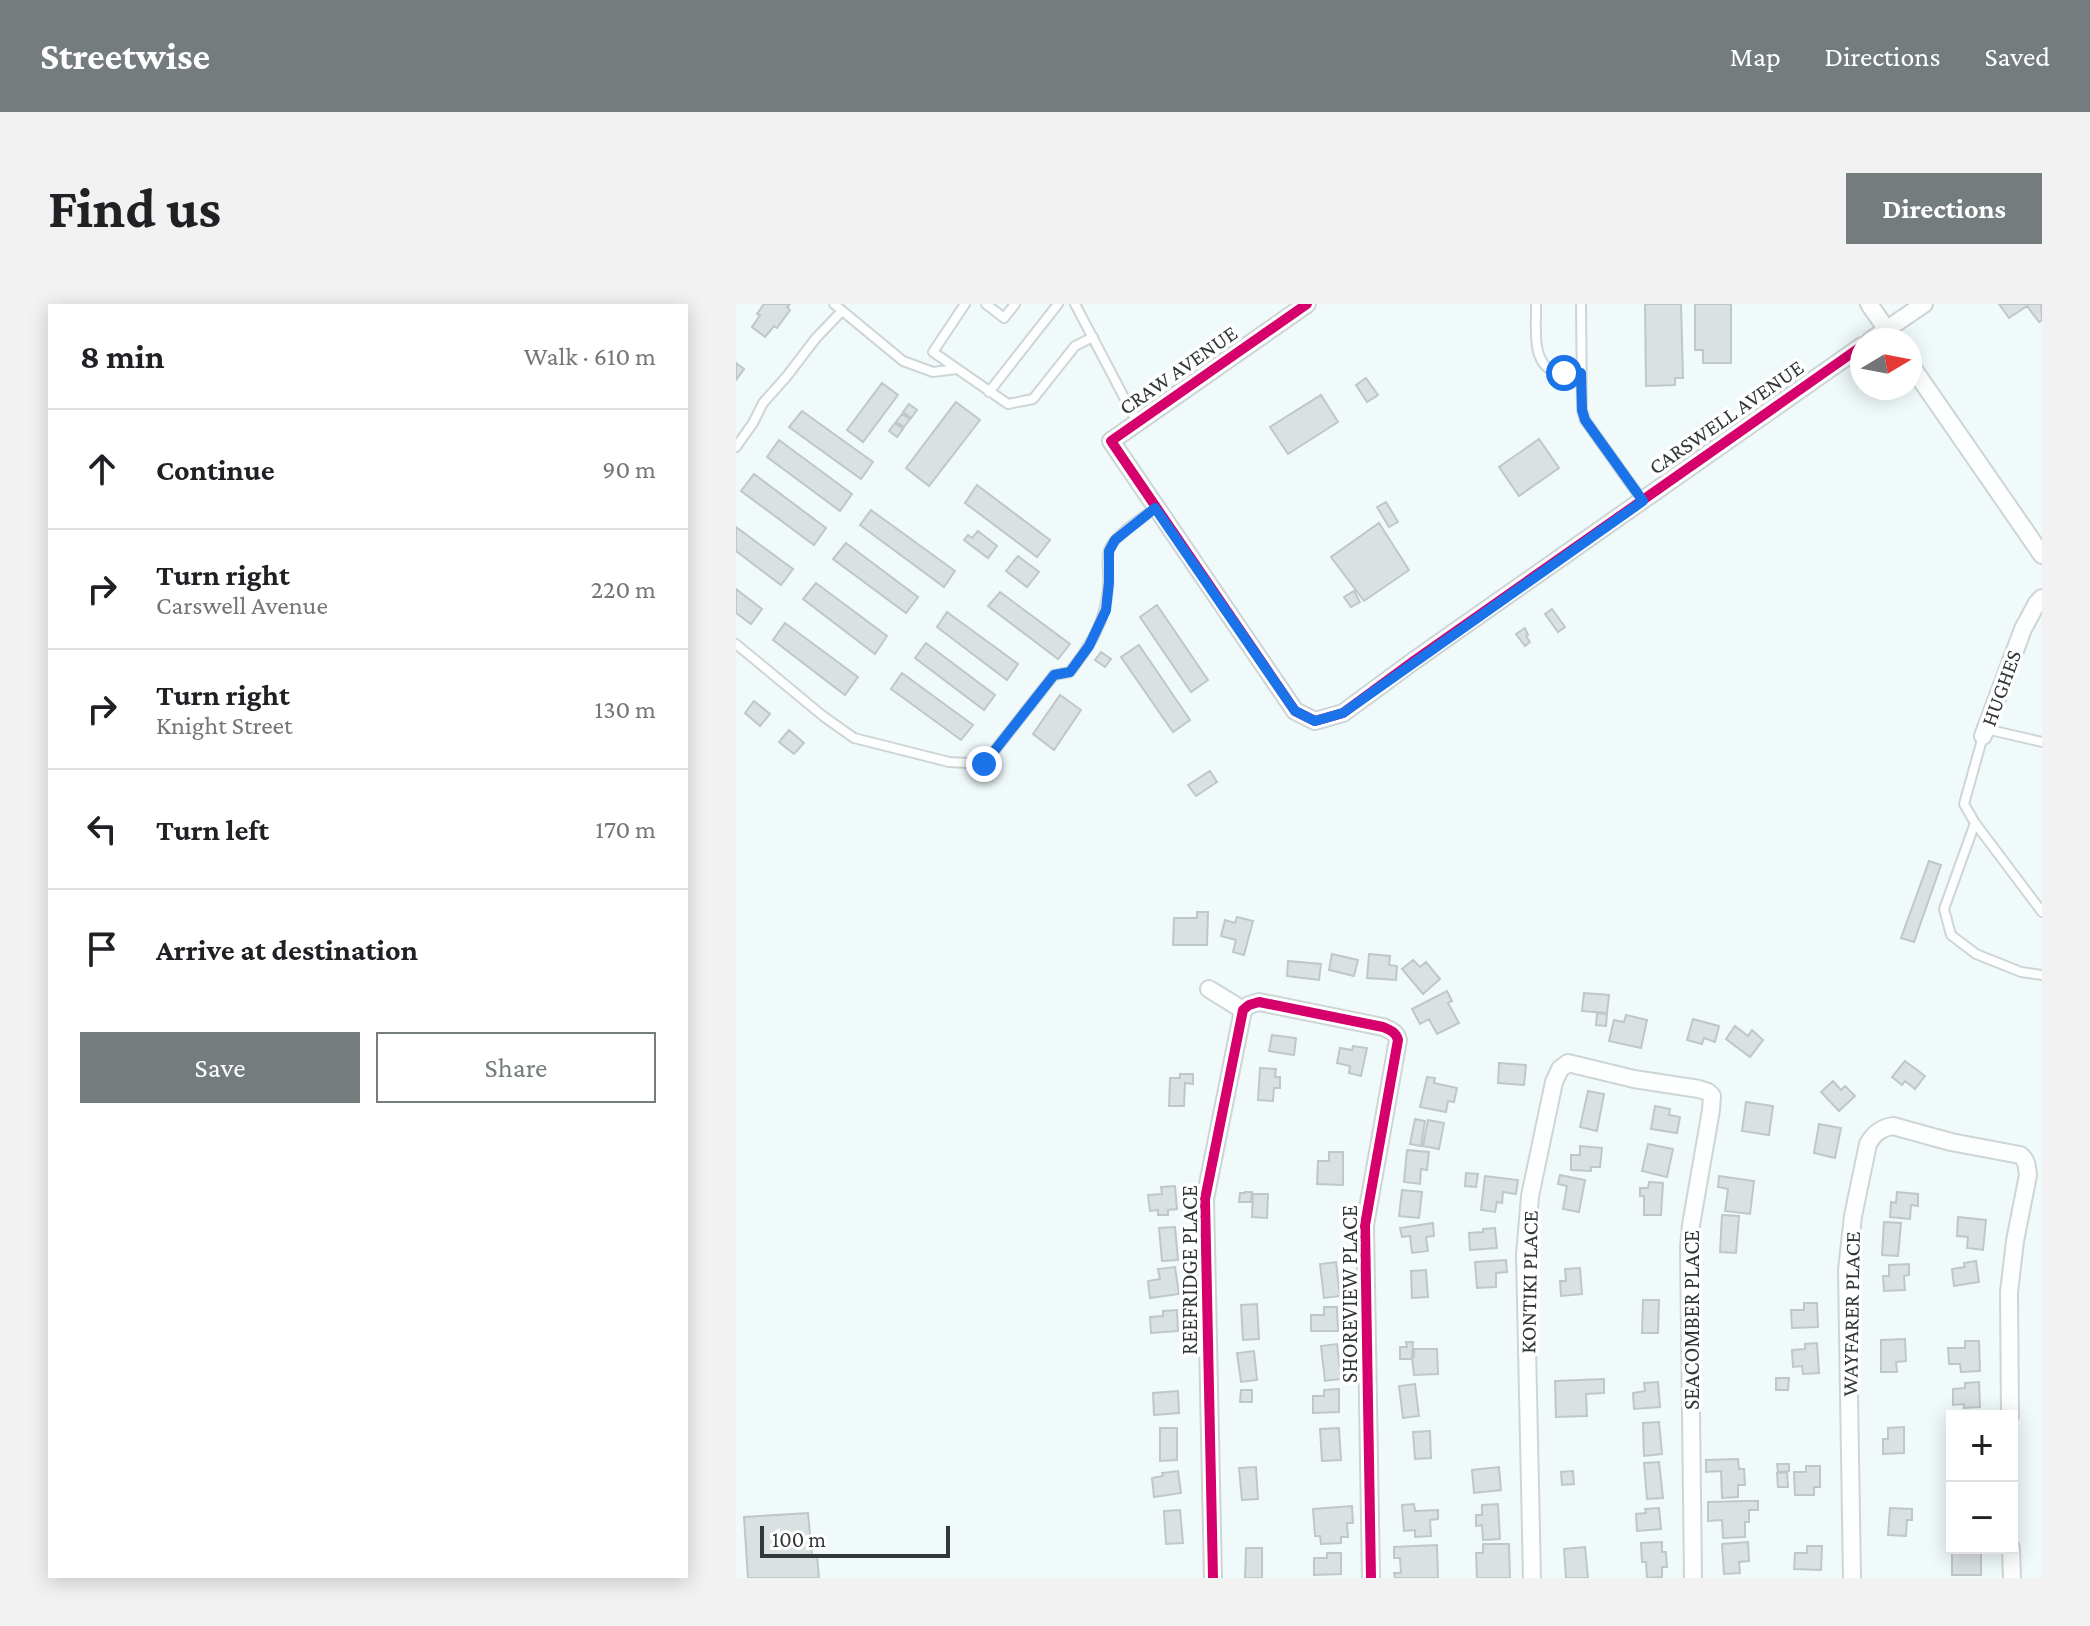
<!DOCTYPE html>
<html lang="en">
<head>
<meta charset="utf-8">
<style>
	:root { --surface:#fff; --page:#f2f2f2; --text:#202124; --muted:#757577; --line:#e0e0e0; --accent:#747c7d }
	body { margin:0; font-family:"Crimson Pro",serif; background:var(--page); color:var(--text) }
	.controls { position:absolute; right:24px; bottom:24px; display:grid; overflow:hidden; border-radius:0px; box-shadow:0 4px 20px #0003 }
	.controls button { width:72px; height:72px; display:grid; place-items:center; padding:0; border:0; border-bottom:2px solid var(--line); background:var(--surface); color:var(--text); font:40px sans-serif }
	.compass { position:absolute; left:1114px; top:24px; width:72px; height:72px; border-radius:50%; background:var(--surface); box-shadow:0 4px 20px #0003; rotate:80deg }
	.scale { position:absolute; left:24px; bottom:20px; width:190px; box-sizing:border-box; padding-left:8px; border:4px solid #323839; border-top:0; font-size:22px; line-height:28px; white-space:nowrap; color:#323839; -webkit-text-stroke:6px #fff; paint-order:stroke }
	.stop { position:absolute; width:24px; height:24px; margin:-18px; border:6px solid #1a73e8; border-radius:50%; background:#fff }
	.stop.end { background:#1a73e8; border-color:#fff; box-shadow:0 2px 8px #0008 }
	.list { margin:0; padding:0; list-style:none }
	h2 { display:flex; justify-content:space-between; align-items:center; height:104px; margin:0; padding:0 32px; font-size:34px }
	h2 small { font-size:26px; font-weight:400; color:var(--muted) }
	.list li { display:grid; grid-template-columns:52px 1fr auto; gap:24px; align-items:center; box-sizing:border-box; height:120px; padding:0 32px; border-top:2px solid var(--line) }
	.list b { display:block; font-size:30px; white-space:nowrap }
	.list p { margin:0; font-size:26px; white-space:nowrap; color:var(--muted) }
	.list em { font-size:26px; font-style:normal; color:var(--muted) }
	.actions { display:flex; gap:16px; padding:24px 32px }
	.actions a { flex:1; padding:18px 0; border:2px solid var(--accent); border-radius:0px; text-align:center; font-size:28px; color:var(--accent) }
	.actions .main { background:var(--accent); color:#fff }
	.icon { flex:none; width:44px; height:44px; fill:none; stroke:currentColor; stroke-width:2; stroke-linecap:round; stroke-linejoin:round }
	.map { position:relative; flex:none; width:1306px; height:1274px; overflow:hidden; border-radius:0px }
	header { display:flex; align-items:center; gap:48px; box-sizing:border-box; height:112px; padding:0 40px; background:var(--accent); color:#fff }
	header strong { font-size:38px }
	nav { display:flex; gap:44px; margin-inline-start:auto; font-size:28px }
	.intro { display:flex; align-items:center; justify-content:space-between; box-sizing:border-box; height:192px; padding:0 48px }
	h1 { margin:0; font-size:56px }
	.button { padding:20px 36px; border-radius:0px; background:var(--accent); color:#fff; font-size:28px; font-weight:700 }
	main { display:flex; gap:48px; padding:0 48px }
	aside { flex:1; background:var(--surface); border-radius:0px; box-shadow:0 4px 20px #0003 }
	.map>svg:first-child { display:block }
	.building { fill:#dae1e2; stroke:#c0c7c8; stroke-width:2 }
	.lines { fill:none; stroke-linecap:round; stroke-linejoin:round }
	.service-casing { stroke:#ced5d6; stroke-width:12 }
	.minor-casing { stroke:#ced5d6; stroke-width:20 }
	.service { stroke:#fdfefe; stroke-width:8 }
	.minor { stroke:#fdfefe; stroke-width:16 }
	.cycleway-casing { stroke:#fff; stroke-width:15 }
	.cycleway { stroke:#d6006c; stroke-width:10 }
	.route { stroke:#1a73e8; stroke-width:10 }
	.labels { text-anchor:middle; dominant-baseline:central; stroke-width:7; stroke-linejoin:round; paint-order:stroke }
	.street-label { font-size:22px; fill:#323839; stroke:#fff }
</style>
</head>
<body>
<header>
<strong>Streetwise</strong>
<nav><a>Map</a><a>Directions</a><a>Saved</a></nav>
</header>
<div class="intro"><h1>Find us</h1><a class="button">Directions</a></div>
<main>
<aside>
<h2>8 min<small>Walk · 610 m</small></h2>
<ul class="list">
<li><svg class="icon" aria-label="ahead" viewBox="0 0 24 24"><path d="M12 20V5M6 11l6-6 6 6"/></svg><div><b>Continue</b></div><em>90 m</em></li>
<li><svg class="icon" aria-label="right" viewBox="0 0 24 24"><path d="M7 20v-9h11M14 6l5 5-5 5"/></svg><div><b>Turn right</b><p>Carswell Avenue</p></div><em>220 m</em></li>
<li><svg class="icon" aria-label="right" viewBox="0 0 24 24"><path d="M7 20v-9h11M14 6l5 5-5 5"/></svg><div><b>Turn right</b><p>Knight Street</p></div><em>130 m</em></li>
<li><svg class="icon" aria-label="left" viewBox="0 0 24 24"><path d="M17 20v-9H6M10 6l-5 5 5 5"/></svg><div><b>Turn left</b></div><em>170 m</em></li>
<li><svg class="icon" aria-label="arrive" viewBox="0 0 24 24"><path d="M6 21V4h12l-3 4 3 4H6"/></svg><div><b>Arrive at destination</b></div></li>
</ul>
<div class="actions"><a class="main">Save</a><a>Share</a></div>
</aside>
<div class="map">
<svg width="1306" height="1274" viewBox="0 0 1306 1274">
	<rect width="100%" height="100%" fill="#f0fafb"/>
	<path class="building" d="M28,0H54L51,3L54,6L41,24L38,22L29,33L16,23L24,11L21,10Z
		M909,0H945L947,74H939V81L910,82Z
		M959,0H995V59H967V46H959Z
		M1263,0H1305L1306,16L1303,18L1291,2L1273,14Z
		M0,59L8,65L0,76Z
		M630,74L642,91L631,98L620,81Z
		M146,79L162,91L127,138L111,126Z
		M585,91L602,118L552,150L534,123Z
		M220,98L244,116L193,182L170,164Z
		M173,100L181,106L175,114L167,108Z
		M66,107L137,158L125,175L53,123Z
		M166,110L174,115L168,123L160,118Z
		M159,119L167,125L161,133L153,127Z
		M803,135L823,164L783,192L763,163Z
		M43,136L116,190L104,207L31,153Z
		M18,170L90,224L78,241L5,187Z
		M241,181L314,236L301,253L229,199Z
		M650,198L662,218L653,223L641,203Z
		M135,206L219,267L208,283L124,221Z
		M643,219L673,266L628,297L595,253Z
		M0,223L57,265L45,281L0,247Z
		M242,227L261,242L252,254L228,236L232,231L236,234Z
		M110,239L182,293L170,309L97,255Z
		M282,252L303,268L291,283L270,267Z
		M80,279L151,332L139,350L67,295Z
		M0,285L26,305L15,320L0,309Z
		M618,287L624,298L615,303L608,293Z
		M264,288L334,340L322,355L252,302Z
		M421,301L472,376L455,388L404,313Z
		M816,305L829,323L822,328L809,310Z
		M211,308L282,360L271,376L201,323Z
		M49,319L122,373L109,391L37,336Z
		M789,324L792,331L790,332L794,338L789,342L780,330Z
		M190,339L259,391L248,406L179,354Z
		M403,341L454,416L437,428L385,353Z
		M365,348L375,355L369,363L359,356Z
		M166,369L237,421L225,436L155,385Z
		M324,391L345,406L318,446L297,430Z
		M18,397L34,410L24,422L9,409Z
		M53,426L68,439L58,450L43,438Z
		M474,467L481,478L460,492L452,481Z
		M1193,557L1205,561L1178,638L1165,634Z
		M461,608H472L471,641H437L438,614H461Z
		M501,613L517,617L508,651L497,648L500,636L485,632L489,616L499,619Z
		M596,650L622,656L618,672L593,666Z
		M633,650L654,652L653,661L661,662L660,676L631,674Z
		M677,656L684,663L690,658L704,675L687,690L666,665Z
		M552,657L585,660L583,676L551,672Z
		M711,687L716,697L712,699L723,719L701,730L693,715L684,720L676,705Z
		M848,689L873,691L871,709L846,707Z
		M861,709L871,710L870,722L860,721Z
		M890,711L911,716L905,744L873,737L878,716L888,718Z
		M957,715L983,722L979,738L968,734L966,740L951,736Z
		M999,722L1012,732L1016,726L1027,736L1014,753L990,735Z
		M536,731L560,734L558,751L533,747Z
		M617,742L631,744L625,772L613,769L614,762L601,759L604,744L616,746Z
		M1169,757L1189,772L1179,785L1169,777L1166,781L1156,773Z
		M763,759L790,761L788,781L762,779Z
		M524,764L540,765L539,773H544V784H538L537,797L522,796Z
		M444,770H457V780L449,779L448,802H433L434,774H444Z
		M691,773L699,774L698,779L721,784L718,798L712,797L710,808L684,803Z
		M1097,777L1105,786L1109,782L1119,792L1103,807L1085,788Z
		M852,787L868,790L861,827L844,823Z
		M1010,798L1037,802L1033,831L1006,827Z
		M919,802L934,805L933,811L944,813L941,829L915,825Z
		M679,815L689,817L685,842L674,840Z
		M692,816L708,819L703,845L687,842Z
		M1083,820L1105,824L1099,854L1078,849Z
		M912,840L937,845L931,873L906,867Z
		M844,842L866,844L864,863H855V867L835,866V851H844Z
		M671,846L693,848L691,866L685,865L684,880L668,878Z
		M593,848H607V881L581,880L582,857H593Z
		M730,869L742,870L740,883L729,882Z
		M824,871L849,876L843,908L827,905L831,882L822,880Z
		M749,872L782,876L780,890L767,888L766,899L761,898L759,908L745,906Z
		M983,872L1018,877L1014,910L989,907L992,885L982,883Z
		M913,878L927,879L925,911H908V892H904V884H912Z
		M439,882L441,905L432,906V911H422V906L414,907L412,891L426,890L425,883Z
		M666,886L686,888L683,914L663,912Z
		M509,888H516L515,898H503L504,889H509Z
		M1161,888L1182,890V902L1175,901L1174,915L1154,913L1155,898L1160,899Z
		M517,890H532L531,914L516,913Z
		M986,911L1003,912L1000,949L984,948Z
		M1222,913L1250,916L1247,946L1231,944L1232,933L1221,932Z
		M1148,918L1165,919L1162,952L1146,951Z
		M697,919L698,932L690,933L692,947L676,949L674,932L666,933L664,924Z
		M439,923L442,956L426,957L423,924Z
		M759,924L761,944L734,946L733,929L747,928V925Z
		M770,956L771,968L760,969V983L741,984L739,958Z
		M1240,957L1243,978L1218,982L1216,965L1229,963L1228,959Z
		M600,958L604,992L588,994L584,960Z
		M1173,960V971L1168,972L1169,986L1148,987L1147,972H1153V961Z
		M439,963L443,990L414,994L412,977L424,975L422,965Z
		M844,964L846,990L825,992L824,977H830L829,965Z
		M690,966L692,993L676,994L675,967Z
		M907,996H923L922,1029H906Z
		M1068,999H1081L1082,1023L1056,1024L1055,1006H1068Z
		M521,1000L523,1035L507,1036L505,1001Z
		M588,1003H601L602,1027H575V1011H588Z
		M441,1006L442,1027L415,1029L414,1013L427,1012V1007Z
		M1169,1035L1170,1057L1160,1058L1161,1068H1145V1036Z
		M1229,1037H1243L1244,1067L1225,1068L1224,1060H1213L1212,1044H1229Z
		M670,1038H677L676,1055H664V1043H671Z
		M1081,1039L1083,1069L1067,1070L1066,1062L1057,1063L1056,1046L1069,1045V1040Z
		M601,1040L605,1075L589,1077L585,1042Z
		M678,1045H701L702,1070L678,1071L676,1053H678Z
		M518,1047L521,1076L505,1078L501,1049Z
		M1040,1074H1053L1052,1086H1040Z
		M868,1075V1089L850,1090L851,1112L820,1113L819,1077Z
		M922,1078L924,1103L898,1105L897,1089L909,1087L908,1079Z
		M1243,1078L1244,1103L1228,1104V1100L1217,1101V1085L1229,1084V1079Z
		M679,1080L683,1112L667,1114L663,1082Z
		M603,1085V1108L577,1109V1092H588V1086Z
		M505,1086H516V1098H504Z
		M442,1087L443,1109L418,1111L417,1089Z
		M923,1118L926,1150L908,1152L907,1119Z
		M1168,1123V1149L1147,1150V1135H1152V1124Z
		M424,1124H441V1156L424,1157Z
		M603,1124L605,1156L586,1157L584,1125Z
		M694,1127L695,1154L679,1155L677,1128Z
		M1002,1155L1003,1165H1008L1009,1181H1002V1193L986,1194L985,1167L970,1168V1156Z
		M923,1158L927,1194L911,1195L908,1159Z
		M1041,1160H1053V1167L1042,1168Z
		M1070,1162H1084V1183H1078V1191H1059L1058,1168H1070Z
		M520,1163L522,1195L506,1196L503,1164Z
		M763,1163L765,1186L738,1189L736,1166Z
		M442,1167L445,1189L418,1193L416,1174L427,1172L426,1169Z
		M837,1167L838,1180L826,1181L825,1168Z
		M1051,1168L1052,1183H1042L1041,1169Z
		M1011,1197H1022V1206H1013V1218H1009V1233L987,1234L986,1216L972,1217V1198Z
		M678,1200L679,1207L702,1206V1215L694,1216L695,1232L679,1233V1226L668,1227L666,1201Z
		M762,1200L764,1235L747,1236L746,1221L740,1222V1211H746V1201Z
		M616,1202L617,1219H611L612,1233H605V1239L585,1240L584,1232H579L577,1205Z
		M923,1204L925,1225L901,1227L900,1210L910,1209L909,1205Z
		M1154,1204L1176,1205V1216H1171L1170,1232L1152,1231Z
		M444,1206L447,1239L430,1240L428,1207Z
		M72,1209L76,1251H81L83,1274H12L8,1213Z
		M926,1238V1248H930L931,1263H926V1273L911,1274L910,1258H906L905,1239Z
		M1012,1238L1013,1257L1003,1258L1004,1269L988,1270L986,1240Z
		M747,1240H773L774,1274H741L740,1249H747Z
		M701,1241L702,1274H659L658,1269H665L664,1254H658V1243Z
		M1071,1242H1086L1085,1266L1058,1265L1059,1249H1071Z
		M849,1243L852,1274H830L828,1245Z
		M510,1244H526V1274H509Z
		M1230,1244H1245V1271H1216V1245Z
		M591,1249H605V1270L578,1271V1254H591Z"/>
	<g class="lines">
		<g class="service-casing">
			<path id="service" d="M98,0L167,57L197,68L221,65
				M229,0L197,48L272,100L297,95L339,42L357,33
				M250,0L268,14L279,0
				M339,0L401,118
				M800,0C801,20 794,59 818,67C827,70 837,69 845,69
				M845,0L846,106L849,116L906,196
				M253,88L322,0
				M0,143L17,119L27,99L51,72L80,34L106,7
				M0,340L87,412L118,434L213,458L248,460L318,371L334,368C355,340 369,319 372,284C373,272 370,257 373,246C378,231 407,214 419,204
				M1250,425L1306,438
				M1247,432L1228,500L1239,519L1306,608
				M1239,519L1208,605L1215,631L1240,650L1285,668L1306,671"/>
		</g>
		<g class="minor-casing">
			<path id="minor" d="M571,0L375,137L559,407L579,417L607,409L679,356L1126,42
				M1133,0L1158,36
				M1135,36L1188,0
				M1174,60L1306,251
				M1247,432L1287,325L1301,299L1306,294
				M473,685L507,706
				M1275,1244L1276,1274
				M477,1274L469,895L507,706L513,701L523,698L647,723C654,726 660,728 662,736L629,921L635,1274
				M796,1274L789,951L794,892L818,778L824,765L832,759L898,775L963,785L972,788L976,792L975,806L955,921L953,943L957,1274
				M1116,1274L1111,966L1117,912L1132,840C1138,829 1145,824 1157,822L1215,838L1284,851C1291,856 1291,863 1292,871L1279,937L1273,988L1274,1112"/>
		</g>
		<use href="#service" class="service"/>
		<use href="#minor" class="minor"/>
		<g class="cycleway-casing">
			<path id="cycleway" d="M571,0L375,137L559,407L579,417L607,409L679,356L1126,42
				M477,1274L469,895L507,706L513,701L523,698L647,723C654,726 660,728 662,736L629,921L635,1274"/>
		</g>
		<use href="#cycleway" class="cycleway"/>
	</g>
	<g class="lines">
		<path class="route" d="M248,460L318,371L334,368L353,342L370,306L373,278V247L379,236L419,204L559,407L579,417L607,409L907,197L849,116L846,106L845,69H828"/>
	</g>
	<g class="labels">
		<g class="street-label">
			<text transform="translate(442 66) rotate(-35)">CRAW AVENUE</text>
			<text transform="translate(990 113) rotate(-35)">CARSWELL AVENUE</text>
			<text transform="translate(1265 384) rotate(-70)">HUGHES</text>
			<text transform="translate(453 966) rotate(-90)">REEFRIDGE PLACE</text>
			<text transform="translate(793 978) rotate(-89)">KONTIKI PLACE</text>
			<text transform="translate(613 990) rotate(-90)">SHOREVIEW PLACE</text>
			<text transform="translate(1115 1010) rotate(-89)">WAYFARER PLACE</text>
			<text transform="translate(955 1016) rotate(-90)">SEACOMBER PLACE</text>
		</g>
	</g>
</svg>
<div class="controls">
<button>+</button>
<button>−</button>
</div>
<svg class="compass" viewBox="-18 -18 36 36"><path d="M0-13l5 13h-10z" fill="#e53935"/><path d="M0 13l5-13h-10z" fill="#757577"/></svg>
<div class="scale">100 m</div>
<div class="stop" style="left:828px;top:69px"></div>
<div class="stop end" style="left:248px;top:460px"></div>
</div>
</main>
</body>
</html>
